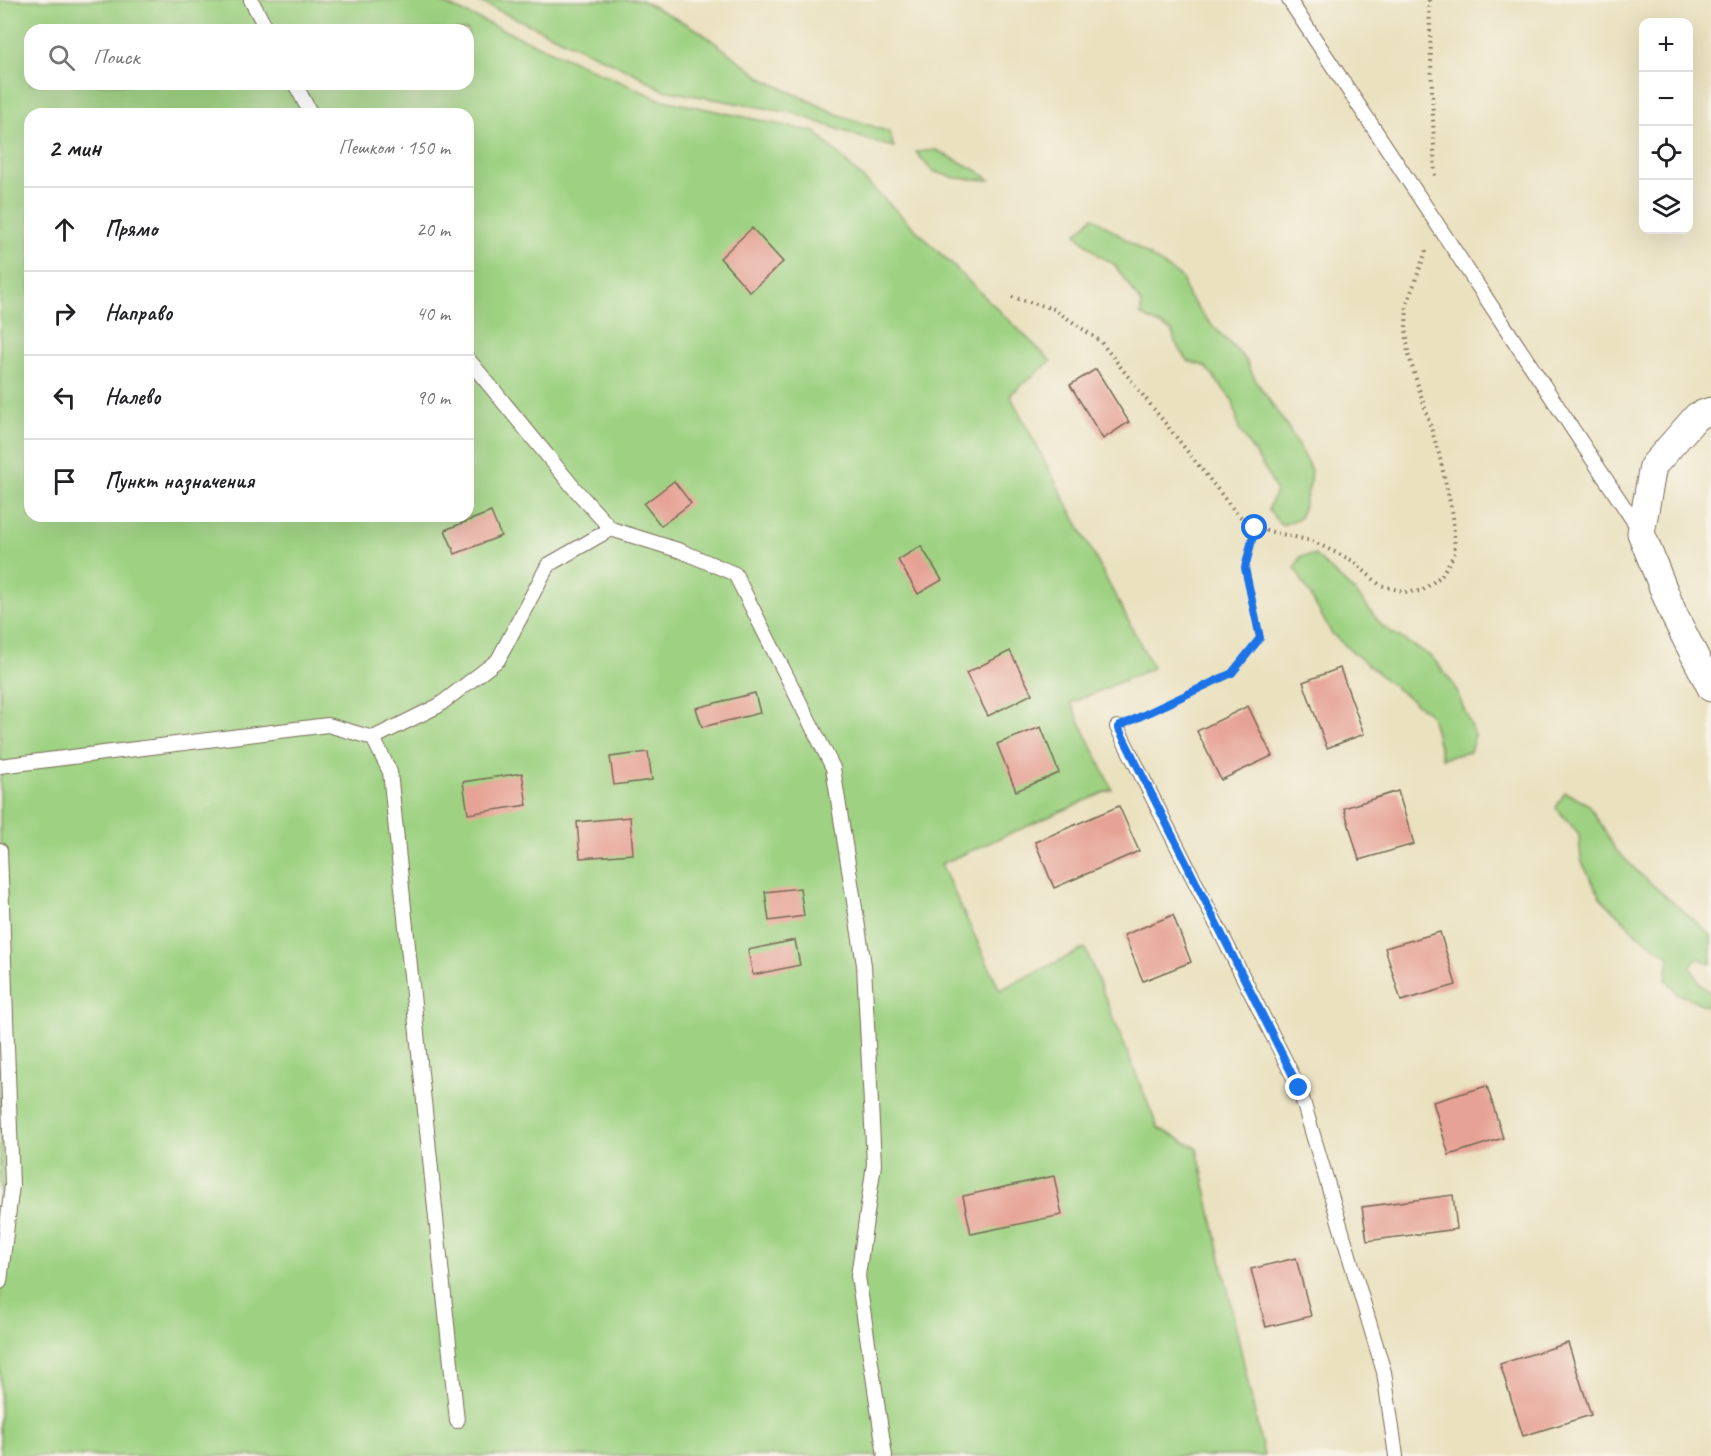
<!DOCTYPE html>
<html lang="ru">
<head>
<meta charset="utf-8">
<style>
	:root { --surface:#fff; --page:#f6f6f6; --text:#202124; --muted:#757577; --line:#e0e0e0 }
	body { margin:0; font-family:Caveat,sans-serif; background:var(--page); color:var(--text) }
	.controls { position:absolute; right:18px; top:18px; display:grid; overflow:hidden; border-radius:12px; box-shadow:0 6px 24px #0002 }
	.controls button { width:54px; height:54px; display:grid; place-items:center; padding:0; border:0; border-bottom:2px solid var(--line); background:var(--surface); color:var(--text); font:30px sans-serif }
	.stop { position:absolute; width:18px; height:18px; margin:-14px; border:4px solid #1a73e8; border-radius:50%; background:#fff }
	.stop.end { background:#1a73e8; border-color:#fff; box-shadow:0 2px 6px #0008 }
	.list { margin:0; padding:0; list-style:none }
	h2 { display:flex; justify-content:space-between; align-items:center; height:78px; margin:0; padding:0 24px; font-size:26px }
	h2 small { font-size:20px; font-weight:400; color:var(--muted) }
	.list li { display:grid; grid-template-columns:39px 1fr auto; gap:18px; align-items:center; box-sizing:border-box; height:84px; padding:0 24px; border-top:2px solid var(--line) }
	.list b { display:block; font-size:22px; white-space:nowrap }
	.list em { font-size:20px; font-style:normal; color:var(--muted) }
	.icon { flex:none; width:33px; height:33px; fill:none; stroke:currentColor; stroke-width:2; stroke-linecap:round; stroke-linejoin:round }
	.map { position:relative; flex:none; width:1711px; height:1456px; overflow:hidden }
	.search { position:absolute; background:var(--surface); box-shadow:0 6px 24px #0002; left:24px; top:24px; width:450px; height:66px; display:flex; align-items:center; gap:15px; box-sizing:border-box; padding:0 21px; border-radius:18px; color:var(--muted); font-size:22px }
	.panel { position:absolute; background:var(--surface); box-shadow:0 6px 24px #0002; left:24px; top:108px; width:450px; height:414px; border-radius:18px }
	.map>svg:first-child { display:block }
	.green { fill:#9ed282; stroke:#6c7e50; stroke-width:1.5; fill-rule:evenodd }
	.building { fill:#e6a395 }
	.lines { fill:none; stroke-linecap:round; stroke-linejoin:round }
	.service-casing { stroke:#786a56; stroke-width:16 }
	.minor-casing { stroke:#786a56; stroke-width:29 }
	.path { stroke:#786a56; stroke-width:4; stroke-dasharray:1.5 4.5; stroke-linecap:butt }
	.service { stroke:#fff; stroke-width:14 }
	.minor { stroke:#fff; stroke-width:27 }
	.route { stroke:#1a73e8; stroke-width:8 }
</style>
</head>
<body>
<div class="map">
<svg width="1711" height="1456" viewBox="0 0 1711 1456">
	<rect width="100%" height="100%" fill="#f7f3e8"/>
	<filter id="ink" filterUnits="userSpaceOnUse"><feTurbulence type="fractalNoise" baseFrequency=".0167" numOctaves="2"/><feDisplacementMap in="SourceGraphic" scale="12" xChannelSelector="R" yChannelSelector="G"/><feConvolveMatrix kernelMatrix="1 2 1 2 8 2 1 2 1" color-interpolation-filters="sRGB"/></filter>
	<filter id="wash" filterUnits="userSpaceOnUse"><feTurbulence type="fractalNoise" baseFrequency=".008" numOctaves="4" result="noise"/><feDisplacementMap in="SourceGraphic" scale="24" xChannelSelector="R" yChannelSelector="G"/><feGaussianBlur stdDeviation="1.35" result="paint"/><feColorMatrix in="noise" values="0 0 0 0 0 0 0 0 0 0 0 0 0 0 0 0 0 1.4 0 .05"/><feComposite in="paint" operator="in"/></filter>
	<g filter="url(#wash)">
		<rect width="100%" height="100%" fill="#eae1bf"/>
		<path class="green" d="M0,0H436L659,99L815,132L1051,361L1010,395L1153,668L1071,703L1112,789L941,864L1000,990L1085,948L1158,1128L1197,1148L1264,1456H0ZM30,30H468V84H30ZM30,114H468V516H30Z
			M476,0H641L698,30L765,80L837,114L889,132L894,147L874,142L793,113L663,90L634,73Z
			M936,150L978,171L990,180L955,178L932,171L916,152Z
			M1093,217L1182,278L1188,296L1209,322L1245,359L1256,381L1289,429L1311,470L1309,488L1300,518L1282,525L1268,510L1276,491L1267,472L1239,429L1233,401L1205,366L1188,361L1175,342L1172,331L1141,315V303L1114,264L1098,255L1076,234Z
			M1315,555L1358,595L1383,627L1432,657L1454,685L1475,735L1470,752L1442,758L1431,715L1388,682L1332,634L1295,568L1301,556Z
			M1565,792L1589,805L1615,849L1641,875L1711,935V964L1698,958L1690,967L1702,986L1711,993V1002L1706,1006L1677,993L1666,979L1669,956L1638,935L1600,897L1581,860L1579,834L1556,808Z"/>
		<g id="blocks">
			<path class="building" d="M752,228L783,262L750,292L720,258Z
				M1096,369L1129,422L1103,439L1070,385Z
				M674,481L691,503L661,526L644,504Z
				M491,512L501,536L455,554L445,530Z
				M921,546L942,580L918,594L898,560Z
				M1010,651L1032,694L988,716L966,673Z
				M1340,668L1364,734L1327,748L1303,682Z
				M755,693L760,713L702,727L696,708Z
				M1248,706L1272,756L1221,780L1197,731Z
				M1041,727L1059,773L1016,791L997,744Z
				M648,752L652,780L614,785L610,757Z
				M522,773L527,805L468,814L463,782Z
				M1398,791L1414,844L1359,860L1344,808Z
				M1119,806L1139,851L1054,888L1035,842Z
				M630,817L633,854L580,858L577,822Z
				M800,888L804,916L769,921L765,892Z
				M1173,915L1191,962L1143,981L1124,935Z
				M1440,932L1456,985L1401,1001L1385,948Z
				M795,940L800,965L753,975L748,950Z
				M1487,1086L1503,1138L1449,1155L1433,1102Z
				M1054,1176L1062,1215L971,1234L963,1196Z
				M1453,1195L1457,1229L1367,1241L1362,1207Z
				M1296,1258L1311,1316L1266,1327L1251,1269Z
				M1568,1343L1591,1415L1523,1436L1500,1364Z"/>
		</g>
	</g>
	<g filter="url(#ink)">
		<use href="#blocks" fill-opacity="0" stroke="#786a56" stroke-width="1.5"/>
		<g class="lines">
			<g class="service-casing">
				<path id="service" d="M251,0L267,30
					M1289,0L1640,531
					M295,84L311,114
					M468,359L574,488L611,529L681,551L735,574L833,768L864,965L874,1164L858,1276L885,1456
					M1117,727L1299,1088L1384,1372L1396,1456
					M373,738L438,706L498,660L548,565L611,529
					M0,766L328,725L373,738L390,772L457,1421
					M0,850L12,1185L0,1282"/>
			</g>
			<g class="minor-casing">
				<path id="minor" d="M1711,411L1697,416L1653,466L1641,533L1673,613L1711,688"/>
			</g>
			<path class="path" d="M1429,0L1435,179
				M1012,297L1054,309L1100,341L1237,514L1255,528L1312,541L1353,561L1380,585L1405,592L1422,591L1441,576L1455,553L1453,515L1439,454L1408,353L1406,328L1407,304L1427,248
				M1137,717L1232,673L1260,638L1245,568L1255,528"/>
			<use href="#service" class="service"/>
			<use href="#minor" class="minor"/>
		</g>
	</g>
	<g class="lines" filter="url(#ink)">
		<path class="route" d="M1255,528L1245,568L1260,638L1232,673L1118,727L1299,1088"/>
	</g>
</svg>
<div class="controls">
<button>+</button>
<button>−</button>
<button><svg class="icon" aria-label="locate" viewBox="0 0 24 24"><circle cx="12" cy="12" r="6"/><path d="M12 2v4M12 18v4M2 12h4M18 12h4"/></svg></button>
<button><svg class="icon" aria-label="layers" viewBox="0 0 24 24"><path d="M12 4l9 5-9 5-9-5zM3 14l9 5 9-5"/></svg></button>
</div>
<div class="stop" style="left:1255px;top:528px"></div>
<div class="stop end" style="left:1299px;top:1088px"></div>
<div class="search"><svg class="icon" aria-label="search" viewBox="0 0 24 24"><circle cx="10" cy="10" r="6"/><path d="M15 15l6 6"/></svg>Поиск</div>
<section class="panel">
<h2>2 мин<small>Пешком · 150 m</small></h2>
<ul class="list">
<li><svg class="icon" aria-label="ahead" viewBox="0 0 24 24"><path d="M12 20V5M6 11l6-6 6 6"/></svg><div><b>Прямо</b></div><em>20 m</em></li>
<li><svg class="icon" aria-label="right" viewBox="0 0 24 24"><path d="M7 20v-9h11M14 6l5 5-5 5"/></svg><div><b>Направо</b></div><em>40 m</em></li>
<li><svg class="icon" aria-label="left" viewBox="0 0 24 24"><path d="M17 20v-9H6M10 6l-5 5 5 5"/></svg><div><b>Налево</b></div><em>90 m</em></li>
<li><svg class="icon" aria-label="arrive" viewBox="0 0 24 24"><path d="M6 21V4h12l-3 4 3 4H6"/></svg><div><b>Пункт назначения</b></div></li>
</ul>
</section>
</div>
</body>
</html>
